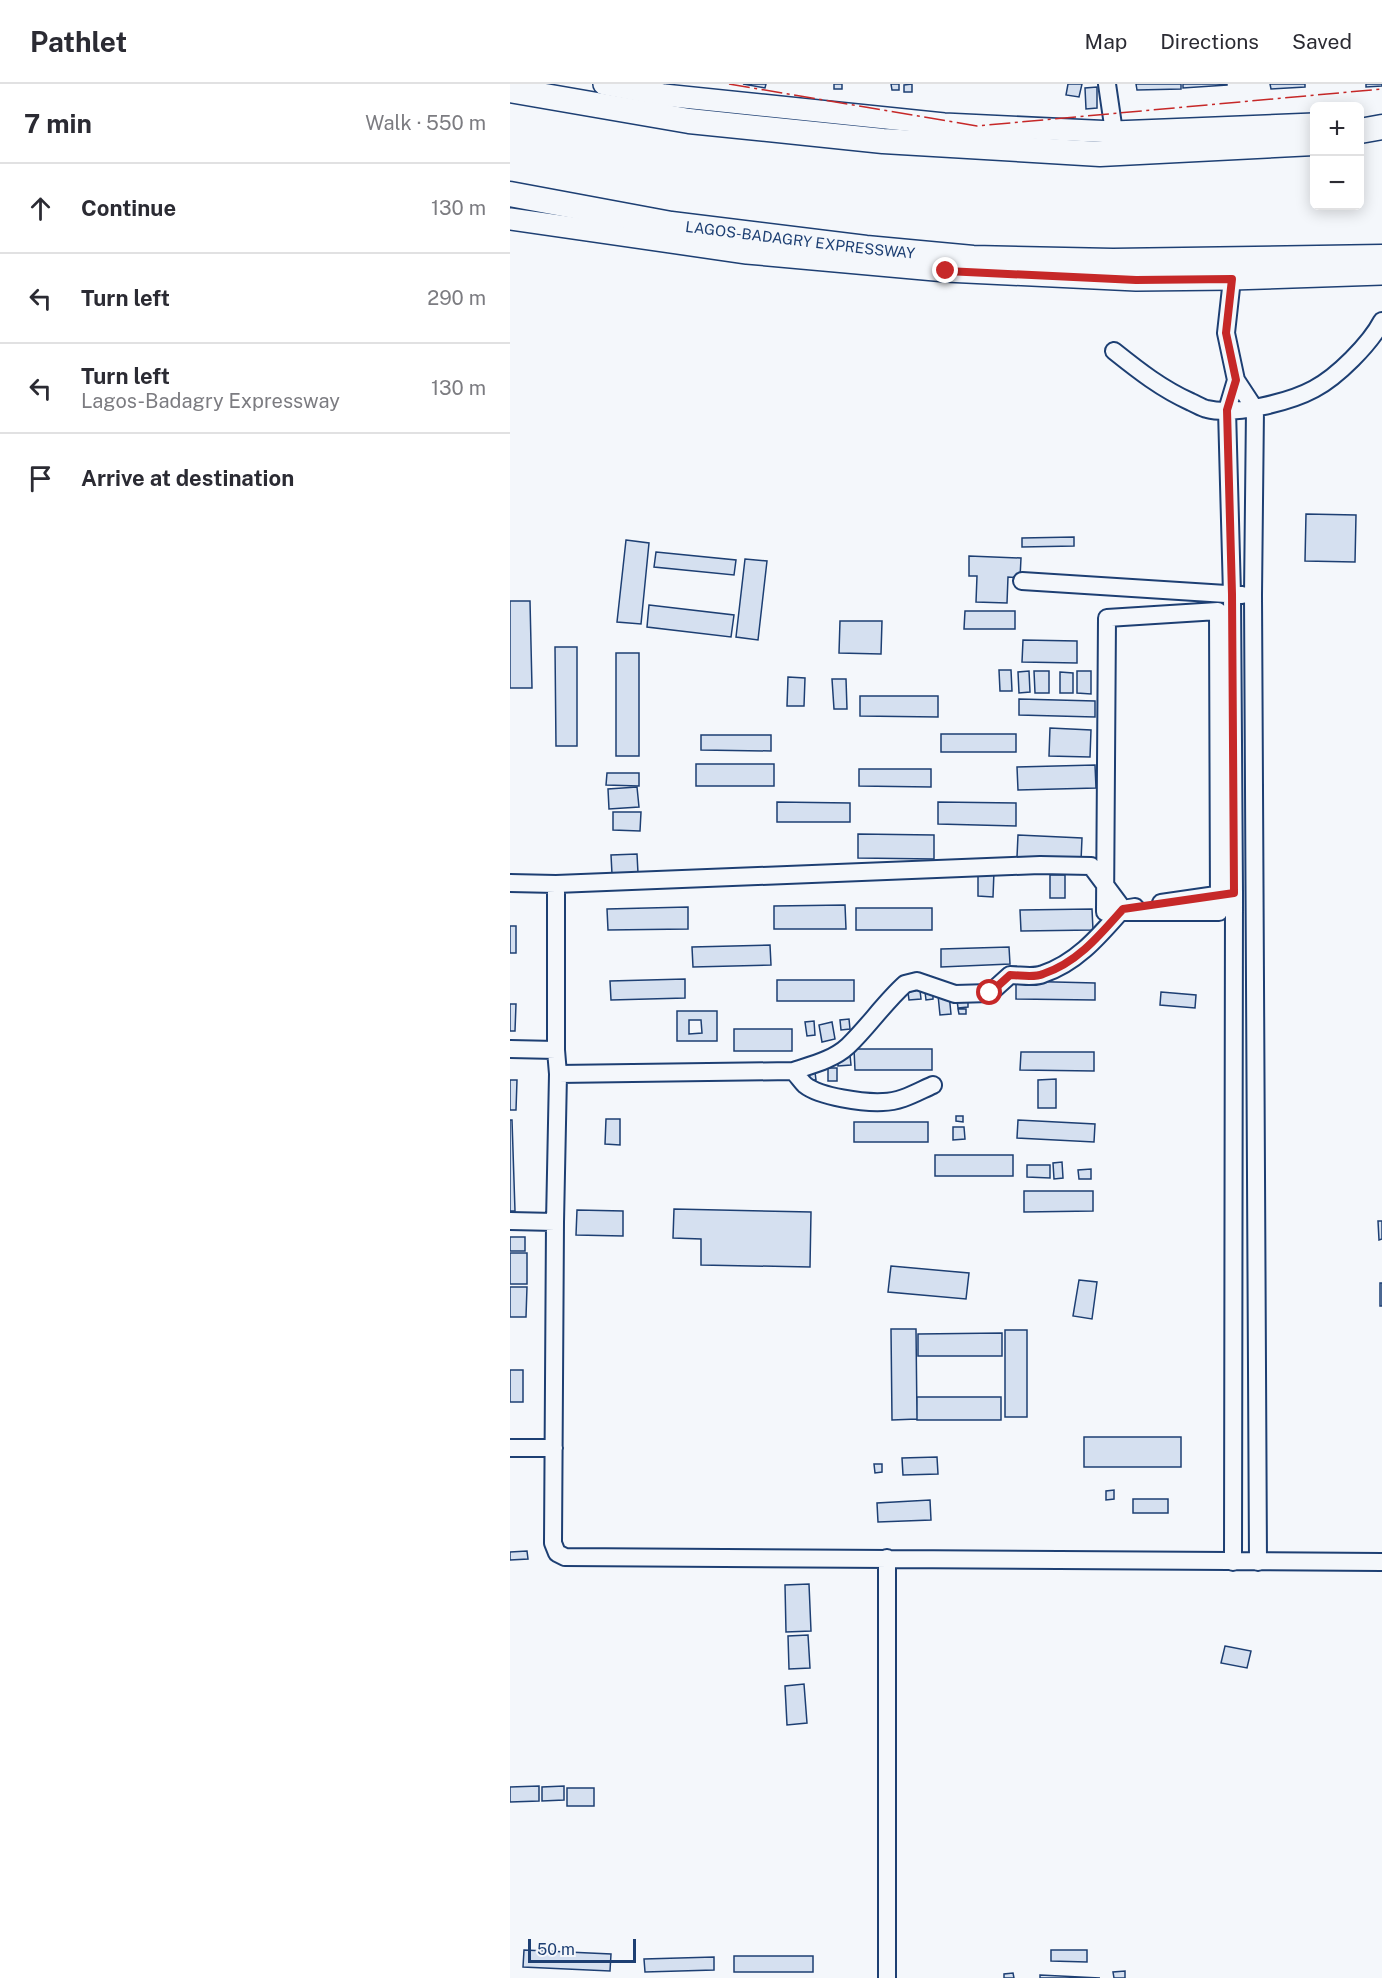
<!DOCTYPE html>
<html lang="en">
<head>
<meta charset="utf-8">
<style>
	:root { --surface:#fff; --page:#f2f2f3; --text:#2b2b33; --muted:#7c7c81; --line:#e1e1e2 }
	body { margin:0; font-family:"Public Sans",sans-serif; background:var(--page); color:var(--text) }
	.controls { position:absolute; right:18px; top:18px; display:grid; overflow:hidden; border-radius:9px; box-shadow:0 3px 15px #0003 }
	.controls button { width:54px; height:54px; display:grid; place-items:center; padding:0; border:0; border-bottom:2px solid var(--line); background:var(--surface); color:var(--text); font:30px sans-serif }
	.scale { position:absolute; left:18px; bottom:15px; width:108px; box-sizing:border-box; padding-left:6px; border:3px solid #1d3f73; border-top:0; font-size:16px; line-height:21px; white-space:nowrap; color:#1d3f73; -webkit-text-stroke:4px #f4f7fb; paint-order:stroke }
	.stop { position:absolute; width:18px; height:18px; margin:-14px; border:4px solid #c62828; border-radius:50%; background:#fff }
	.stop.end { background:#c62828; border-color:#fff; box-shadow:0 2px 6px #0008 }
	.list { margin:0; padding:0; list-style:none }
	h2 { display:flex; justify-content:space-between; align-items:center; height:78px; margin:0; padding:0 24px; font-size:26px }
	h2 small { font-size:20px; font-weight:400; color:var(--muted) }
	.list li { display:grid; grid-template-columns:39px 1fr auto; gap:18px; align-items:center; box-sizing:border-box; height:90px; padding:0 24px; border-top:2px solid var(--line) }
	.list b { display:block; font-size:22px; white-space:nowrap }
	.list p { margin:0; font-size:20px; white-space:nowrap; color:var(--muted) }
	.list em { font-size:20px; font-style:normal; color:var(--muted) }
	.icon { flex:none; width:33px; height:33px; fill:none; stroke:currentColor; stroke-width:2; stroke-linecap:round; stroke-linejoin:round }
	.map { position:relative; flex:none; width:872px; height:1894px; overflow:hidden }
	header { display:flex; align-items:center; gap:36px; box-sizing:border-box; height:84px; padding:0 30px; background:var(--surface); border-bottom:2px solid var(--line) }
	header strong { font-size:28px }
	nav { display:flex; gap:33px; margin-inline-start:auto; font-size:21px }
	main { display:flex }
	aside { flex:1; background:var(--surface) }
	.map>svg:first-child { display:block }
	.building { fill:#d5e0f0; stroke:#1d3f73; stroke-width:1.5; fill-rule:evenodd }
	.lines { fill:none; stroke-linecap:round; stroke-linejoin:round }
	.minor-casing { stroke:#1d3f73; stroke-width:20 }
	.major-casing { stroke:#1d3f73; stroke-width:24 }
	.highway-casing { stroke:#1d3f73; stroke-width:27 }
	.minor { stroke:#f4f7fb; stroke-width:16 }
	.major { stroke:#f4f7fb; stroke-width:21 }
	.highway { stroke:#f4f7fb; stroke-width:24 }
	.power { stroke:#c62828; stroke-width:1.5; stroke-dasharray:21 4.5 3 4.5; stroke-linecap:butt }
	.route { stroke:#c62828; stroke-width:8 }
	.labels { text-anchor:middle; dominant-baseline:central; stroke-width:4.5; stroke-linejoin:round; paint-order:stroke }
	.street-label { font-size:15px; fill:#1d3f73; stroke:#f4f7fb }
</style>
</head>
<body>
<header>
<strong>Pathlet</strong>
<nav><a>Map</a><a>Directions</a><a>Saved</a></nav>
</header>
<main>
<aside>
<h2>7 min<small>Walk · 550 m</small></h2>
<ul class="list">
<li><svg class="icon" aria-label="ahead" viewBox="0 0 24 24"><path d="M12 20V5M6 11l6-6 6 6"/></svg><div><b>Continue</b></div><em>130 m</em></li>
<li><svg class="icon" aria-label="left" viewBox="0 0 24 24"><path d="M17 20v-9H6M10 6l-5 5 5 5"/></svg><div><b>Turn left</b></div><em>290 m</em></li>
<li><svg class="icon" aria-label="left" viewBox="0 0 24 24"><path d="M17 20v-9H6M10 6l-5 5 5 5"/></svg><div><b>Turn left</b><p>Lagos-Badagry Expressway</p></div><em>130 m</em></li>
<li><svg class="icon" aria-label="arrive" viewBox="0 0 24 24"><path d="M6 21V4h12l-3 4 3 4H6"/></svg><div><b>Arrive at destination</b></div></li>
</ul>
</aside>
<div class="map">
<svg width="872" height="1894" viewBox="0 0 872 1894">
	<rect width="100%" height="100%" fill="#f4f7fb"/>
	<path class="building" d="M233,0H256L255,4Z
		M324,0H332V5H324Z
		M381,0H389V6H382Z
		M402,0V8H394V1Z
		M558,0H572L569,13L556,11Z
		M626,0H671V5L627,6Z
		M673,0H717V1L673,4Z
		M760,0H795V3L761,5Z
		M856,0H872V2L856,3Z
		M587,3V24L576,25L575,4Z
		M796,430L846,431L845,478L795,477Z
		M564,453V462L512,463V454Z
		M116,456L139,459L131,540L107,538Z
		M146,468L226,476L224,491L144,483Z
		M459,472L511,474L510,494L498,493L497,519L466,518L467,492H459Z
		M235,475L257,477L248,556L226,553Z
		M0,517H20L22,604H0Z
		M139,521L224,531L221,553L137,543Z
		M455,527H505V545H454Z
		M330,537H372L371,570L329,569Z
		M513,556L567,557V579L512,578Z
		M45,563H67V662H46Z
		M106,569H129V672H106Z
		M489,586H501L502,607H490Z
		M519,587L520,608L509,609L508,588Z
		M524,587H539V609H525Z
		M567,587H581V610L567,609Z
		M550,588L563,589V609H550Z
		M278,593L295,594L294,622H277Z
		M322,595H336L337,625H324Z
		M350,612H428V633L350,632Z
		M509,615L585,617V633L509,631Z
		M540,644L581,646L580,673L539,672Z
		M431,650H506V668H431Z
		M191,651H261V667L191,666Z
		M186,680H264V702H186Z
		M585,681L586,704L508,706L507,683Z
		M349,685H421V703L349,702Z
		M97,689H129V702L96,701Z
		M127,703L129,723L99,725L98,705Z
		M267,718L340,719V738H267Z
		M428,718L506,719V742L428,740Z
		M103,728H131L130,747L103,746Z
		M348,750L424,751V775L348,774Z
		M508,751L572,754L571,777L507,773Z
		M127,770L128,789L102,790L101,771Z
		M468,787H484L483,813L468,812Z
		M540,791H555V814H540Z
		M335,821L336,845H264V822Z
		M178,823V845L98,846L97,825Z
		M346,824H422V846H346Z
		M582,825L583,846L511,847L510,826Z
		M0,842H6V869H0Z
		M260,861L261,881L183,883L182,863Z
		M499,863L500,880L431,883V865Z
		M175,895V914L101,916L100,897Z
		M267,896H344V917H267Z
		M506,897L585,899V916L506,915Z
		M410,906L411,915L399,916L398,908Z
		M423,907V915L416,916L415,908Z
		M651,908L686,911L685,924L650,921Z
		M439,910L441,930L430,931L428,911Z
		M458,915V923L448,924L447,916Z
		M0,920H6L5,947H0Z
		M448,925H456V930H449Z
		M167,927H207V957H167ZM179,936H191L192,949L179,950Z
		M339,935L340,945L331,946L330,936Z
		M304,937L305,951L297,952L295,938Z
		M322,938L325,955L312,958L309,941Z
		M224,945H282V967H224Z
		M344,965H422V986H345Z
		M511,968H584V987L510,986Z
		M340,971L341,981L328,982L327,972Z
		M318,984H327V997H318Z
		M305,988L306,996H298L297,989Z
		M546,995V1024H528V996Z
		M0,996H7L6,1026H0Z
		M446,1032H453V1038L446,1037Z
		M96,1035H110V1061L95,1060Z
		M0,1036H2L5,1127H0Z
		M508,1036L585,1040L584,1058L507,1054Z
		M344,1038H418V1058H344Z
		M443,1043H454L455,1055L443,1056Z
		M425,1071H503V1092H425Z
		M552,1078L553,1094L544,1095L543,1079Z
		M517,1081H540V1094L517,1093Z
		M581,1085V1095H569L568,1086Z
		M514,1107H583V1127L514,1128Z
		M164,1125L301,1128L300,1183L191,1181V1155L163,1154Z
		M67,1126L113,1127V1152L66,1151Z
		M868,1137H872V1155L869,1156Z
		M0,1153H15V1167H0Z
		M0,1169H17V1200H0Z
		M381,1182L459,1189L456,1215L378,1208Z
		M569,1196L587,1198L582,1235L563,1232Z
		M870,1199H872V1222H870Z
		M0,1203H17L16,1233H0Z
		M381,1245H406L407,1335L382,1336Z
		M495,1246H517V1333H495Z
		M492,1249V1272H408V1250Z
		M0,1286H13V1318H0Z
		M407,1313H491V1336H407Z
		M574,1353H671V1383H574Z
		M427,1373L428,1390L393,1391L392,1374Z
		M364,1380H372V1388L365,1389Z
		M604,1406V1415L596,1416V1407Z
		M623,1415H658V1429H623Z
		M420,1416L421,1436L368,1438L367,1419Z
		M17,1467L18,1475L0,1476V1468Z
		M299,1500L301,1547L276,1548L275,1501Z
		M298,1551L300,1584L279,1585L278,1552Z
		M715,1562L741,1567L737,1584L711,1579Z
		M294,1600L297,1639L277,1641L275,1602Z
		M29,1702V1717L0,1718V1703Z
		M54,1702V1716L32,1717V1703Z
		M57,1704H84V1722H57Z
		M14,1866L101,1870L100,1887L13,1883Z
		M541,1866H577V1878L541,1877Z
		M224,1872H303V1888H224Z
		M204,1873V1886L135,1888L134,1875Z
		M615,1887V1894H604L603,1888Z
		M503,1889L504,1894H494V1890Z
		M530,1891L590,1894H530Z"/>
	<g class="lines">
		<g class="minor-casing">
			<path id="minor" d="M597,0L604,48
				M722,195L716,249L726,296L745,325L743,511L748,1478
				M604,267C629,287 652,305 681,318C686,320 692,324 697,325C724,332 780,318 804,305C827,293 860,260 872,237
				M512,497L732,511
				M708,527L709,828H595L597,534Z
				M0,799L46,800L530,781L581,782L613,825L625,823
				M46,800V966L48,990L45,1138L43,1459L47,1469L55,1473L872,1478
				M651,819L720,809
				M0,965L46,966
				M283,987C287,991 291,997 295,1001C310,1013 354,1019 373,1018C391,1018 407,1008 423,1001
				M48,990L283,987C301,981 323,976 338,962C358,943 374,919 395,900L407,897L445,910L480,909L500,891C510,891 524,894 533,890C567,879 590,851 613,825
				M0,1137L45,1138
				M0,1364H44
				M377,1474V1894
				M723,1478L724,809L722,510L717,326L726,296"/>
		</g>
		<g class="major-casing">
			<path id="major" d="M94,0L154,11L434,40L604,48L804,40
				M0,135L237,169L436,187L626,196L722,195L872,190"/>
		</g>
		<g class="highway-casing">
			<g id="highway">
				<path d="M0,6L179,37L373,57L590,70L804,59"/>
				<path d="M850,47L872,43"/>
				<path id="s1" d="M0,110L161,140L356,164L463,174L603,177L872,173"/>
			</g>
		</g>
		<use href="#minor" class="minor"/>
		<use href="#major" class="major"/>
		<use href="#highway" class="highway"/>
		<path class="power" d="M219,0L467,42L872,5"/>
	</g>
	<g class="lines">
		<path class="route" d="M436,187L626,196L722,195L716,249L726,296L717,326L722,510L724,809L613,825C590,851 567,879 533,890C524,894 510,891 500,891L480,909"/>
	</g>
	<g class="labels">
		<g class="street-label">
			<text stroke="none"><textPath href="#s1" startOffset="294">LAGOS-BADAGRY EXPRESSWAY</textPath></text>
		</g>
	</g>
</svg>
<div class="controls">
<button>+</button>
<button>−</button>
</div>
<div class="scale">50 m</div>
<div class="stop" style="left:480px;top:909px"></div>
<div class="stop end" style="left:436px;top:187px"></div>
</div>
</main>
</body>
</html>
